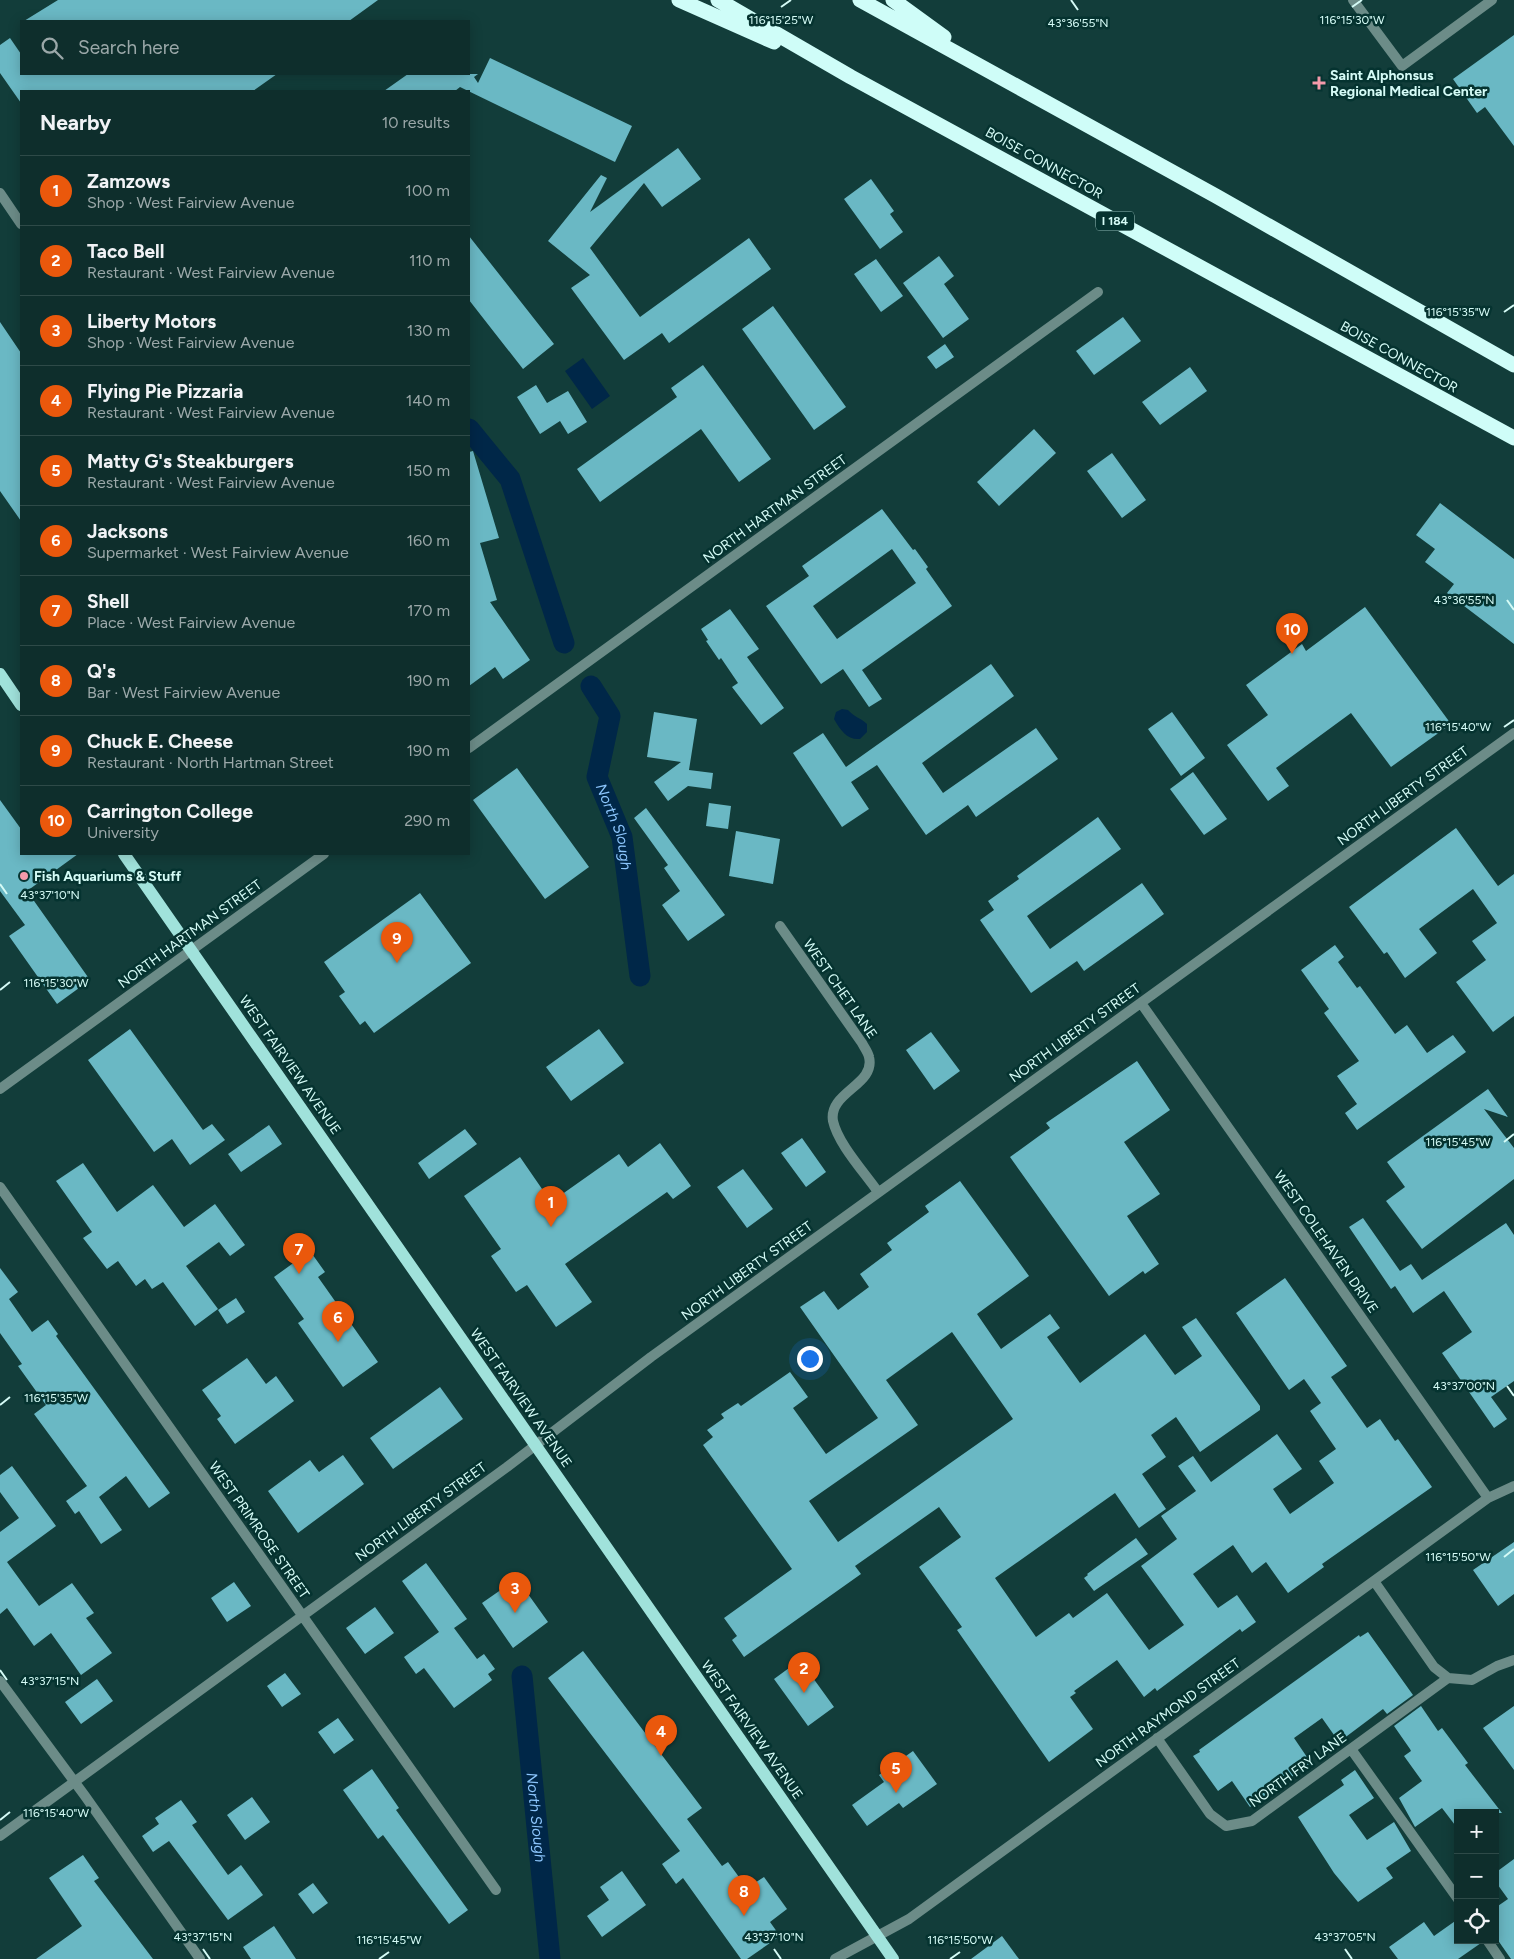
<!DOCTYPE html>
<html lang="en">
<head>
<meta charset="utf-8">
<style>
	:root { --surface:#0e2e2c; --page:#1c3a38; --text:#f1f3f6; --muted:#9ba8a9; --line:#2e4a48; --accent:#ea580c }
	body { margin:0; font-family:Figtree,sans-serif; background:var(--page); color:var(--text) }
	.controls { position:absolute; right:15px; bottom:15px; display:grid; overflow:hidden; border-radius:0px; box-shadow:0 2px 12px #0003 }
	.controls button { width:45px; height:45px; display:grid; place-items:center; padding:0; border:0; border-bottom:1px solid var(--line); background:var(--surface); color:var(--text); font:25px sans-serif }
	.you { position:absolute; left:809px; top:1358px; width:18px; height:18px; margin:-12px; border:4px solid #fff; border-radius:50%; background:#1a73e8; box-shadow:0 0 0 8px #1a73e833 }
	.badge { display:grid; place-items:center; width:32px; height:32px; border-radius:50%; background:var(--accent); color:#fff; font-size:16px; font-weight:700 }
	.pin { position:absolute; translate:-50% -41px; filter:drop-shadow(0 1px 2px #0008) }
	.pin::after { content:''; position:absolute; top:26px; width:18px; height:15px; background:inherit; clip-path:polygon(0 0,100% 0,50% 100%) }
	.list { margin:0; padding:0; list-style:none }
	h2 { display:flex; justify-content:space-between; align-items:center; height:65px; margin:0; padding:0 20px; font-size:21px }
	h2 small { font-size:16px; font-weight:400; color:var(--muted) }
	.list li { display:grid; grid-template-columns:32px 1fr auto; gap:15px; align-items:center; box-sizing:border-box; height:70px; padding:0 20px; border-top:1px solid var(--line) }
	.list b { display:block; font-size:19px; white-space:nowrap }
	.list p { margin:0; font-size:16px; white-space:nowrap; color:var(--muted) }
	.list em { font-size:16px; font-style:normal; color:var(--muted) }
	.icon { flex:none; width:28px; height:28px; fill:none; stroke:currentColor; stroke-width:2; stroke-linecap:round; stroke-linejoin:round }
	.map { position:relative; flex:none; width:1514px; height:1959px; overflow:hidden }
	.search { position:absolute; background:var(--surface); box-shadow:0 2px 12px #0003; left:20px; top:20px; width:450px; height:55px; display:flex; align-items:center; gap:12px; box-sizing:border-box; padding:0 18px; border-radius:0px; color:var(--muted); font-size:19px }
	.panel { position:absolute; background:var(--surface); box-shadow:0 2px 12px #0003; left:20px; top:90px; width:450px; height:765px; border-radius:0px }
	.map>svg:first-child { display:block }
	.water { fill:#002748 }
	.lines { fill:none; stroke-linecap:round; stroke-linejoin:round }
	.canal { stroke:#002748; stroke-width:21 }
	.building { fill:#6ab8c4; fill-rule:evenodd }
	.minor { stroke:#6c8c88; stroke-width:10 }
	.primary { stroke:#a0e2db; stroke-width:12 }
	.motorway { stroke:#cffdf8; stroke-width:15 }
	.ticks { fill:none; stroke:#d5fbf6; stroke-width:2 }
	.poi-dot { fill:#f39aaa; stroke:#053330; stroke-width:2 }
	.labels { text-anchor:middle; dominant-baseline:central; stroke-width:5; stroke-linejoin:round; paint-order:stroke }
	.shield { fill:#053330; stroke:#97bfbb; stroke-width:1 }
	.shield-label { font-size:12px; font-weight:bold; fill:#d5fbf6 }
	.poi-label { font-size:14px; font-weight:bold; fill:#d5fbf6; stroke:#053330; text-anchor:start }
	.street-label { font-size:14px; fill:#d5fbf6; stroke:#053330 }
	.water-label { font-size:15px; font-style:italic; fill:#8bc5fc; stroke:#053330 }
	.ticks-label { font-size:12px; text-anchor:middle; fill:#d5fbf6; stroke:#053330; stroke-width:5; stroke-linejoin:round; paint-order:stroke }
</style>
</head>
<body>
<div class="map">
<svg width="1514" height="1959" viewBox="0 0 1514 1959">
	<rect width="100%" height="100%" fill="#123d3a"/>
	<path class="water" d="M583,358L610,396L592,409L565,371Z
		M842,709L848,710C854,717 861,718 867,724V732L860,739C847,740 841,731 834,719L836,712Z"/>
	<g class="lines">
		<g class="canal">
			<path d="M469,429L510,479L564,643"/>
			<path id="s1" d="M591,686L610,716L597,777L622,837L640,976"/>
			<path id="s2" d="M522,1676L550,1959"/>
		</g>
	</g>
	<path class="building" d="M58,0H378L349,21H24Z
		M1514,35V146L1485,107L1477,113L1453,79Z
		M10,38L21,54V74H277L253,91H21V103L0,73V45Z
		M490,58L632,126L615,162L460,87L455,91H384L408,74H478L474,77L478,83Z
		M678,148L701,179L662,207L644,183L590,248L640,317L749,238L771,269L669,343L662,333L624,360L571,288L590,275L548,241L601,175L607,178L590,212Z
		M871,179L894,211L890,214L903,232L880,249L844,199Z
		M469,236L554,344L523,369L469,300Z
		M939,256L954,276L944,284L969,319L943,338L903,283Z
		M876,259L903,296L881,312L854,274Z
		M773,306L846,407L814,430L742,329Z
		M1123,317L1141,341L1094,375L1076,351Z
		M0,322L21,353V521L0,491Z
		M945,344L954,357L936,369L927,357Z
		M703,365L771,459L739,482L701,429L600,502L577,469L677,397L671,388Z
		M1190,367L1207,391L1160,425L1142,402Z
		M536,385L547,403L568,391L587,422L568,434L560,421L540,434L517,397Z
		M1034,429L1056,453L999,506L977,482Z
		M473,451L499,538L480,543L497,600L490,602L530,660L503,679L495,667L469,686V452Z
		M1112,453L1146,500L1122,518L1087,471Z
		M1440,503L1514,559V644L1447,593L1454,584L1425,562L1435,549L1416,535Z
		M882,509L913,550L915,549L928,567L926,569L952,606L862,670L882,699L869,707L843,669L821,684L766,606L809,576L802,566ZM892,549L916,583L837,639L813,606Z
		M1365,607L1451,724L1391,767L1351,713L1276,768L1289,786L1268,801L1227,745L1268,715L1246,685L1302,644L1306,651Z
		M730,609L759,649L747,657L784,708L761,725L732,687L738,683L721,658L719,660L706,641L708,640L701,629Z
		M991,664L1014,696L922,763L943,793L1036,728L1058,759L976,817L968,805L926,835L877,765L851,782L869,809L842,827L793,753L823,733L846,767Z
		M654,712L697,719L689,770L713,773L711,789L688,786L668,801L654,782L681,762L647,757Z
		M1172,712L1205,758L1181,776L1148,729Z
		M517,768L589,867L545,899L473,800Z
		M1193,772L1227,819L1204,835L1170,789Z
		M0,800L21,829V854H78L27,891L90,980L57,1004L9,936L25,925L0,891Z
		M709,803L731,806L728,829L706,826Z
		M646,808L725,915L688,941L662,905L680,891L664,868L668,865L634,818Z
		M1098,817L1121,849L1027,916L1050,949L1142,883L1164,914L1084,971L1077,961L1031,993L980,920L994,910L988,901L1019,879L1017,876Z
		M1456,828L1498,886L1514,874V1016L1493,1032L1456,982L1486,960L1472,941L1497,923L1473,889L1419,929L1437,953L1405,978L1387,952L1384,954L1349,907Z
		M736,831L780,839L773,884L729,876Z
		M420,893L471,963L374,1033L365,1021L360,1025L339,996L345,992L324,962Z
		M1335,945L1344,957L1338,962L1357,988L1360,986L1395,1034L1407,1025L1427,1053L1453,1035L1466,1052L1357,1130L1345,1113L1357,1104L1337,1076L1359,1061L1324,1013L1329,1009L1301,970Z
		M130,1029L203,1130L212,1124L225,1140L190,1165L172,1139L154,1152L88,1060Z
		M599,1029L624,1063L571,1101L546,1067Z
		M931,1032L960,1071L934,1090L906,1050Z
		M1137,1061L1170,1110L1124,1142L1160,1194L1127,1216L1159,1264L1145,1274L1143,1271L1109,1296L1010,1157L1050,1128L1046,1123Z
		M1488,1089L1508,1117L1484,1109L1514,1148V1179L1422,1249L1386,1201L1405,1187L1387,1162Z
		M269,1125L282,1144L241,1172L228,1154Z
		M465,1129L477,1144L429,1179L418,1163Z
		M802,1138L826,1172L806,1187L781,1153Z
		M660,1143L691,1186L673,1199L667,1192L565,1264L592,1302L556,1327L527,1285L516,1292L491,1256L501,1249L464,1196L520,1157L551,1202L619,1154L628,1167Z
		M83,1163L117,1212L153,1185L184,1227L215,1204L245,1245L230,1256L219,1242L186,1266L218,1309L195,1326L163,1282L152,1289L145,1279L136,1286L118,1261L107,1269L83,1238L92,1232L56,1181Z
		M743,1169L773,1209L747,1228L717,1187Z
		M960,1181L1029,1276L977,1314L1001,1349L1050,1314L1060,1328L1047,1337L1080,1383L1145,1334L1175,1375L1202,1356L1182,1327L1196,1318L1260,1406V1410L1200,1452L1176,1417L1151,1435L1166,1457L1142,1474L1166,1509L1139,1528L1115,1493L995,1578L1036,1637L1069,1613L1073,1618L1107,1593L1149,1650L1184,1625L1141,1566L1177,1539L1161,1516L1196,1491L1178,1466L1193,1456L1211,1482L1277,1434L1302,1469L1273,1489L1290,1514L1334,1483L1319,1461L1336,1449L1310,1411L1321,1403L1304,1379L1289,1390L1236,1313L1285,1278L1347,1366L1331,1377L1367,1428L1380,1419L1395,1441L1398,1439L1432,1487L1322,1564L1324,1567L1288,1593L1266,1562L1252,1573L1233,1545L1193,1574L1218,1608L1237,1595L1256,1622L1242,1632L1240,1629L1157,1691L1155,1688L1144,1697L1117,1660L1074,1691L1076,1693L1070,1697L1093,1729L1049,1762L957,1630L962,1627L919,1567L961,1537L939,1507L855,1566L861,1574L744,1657L732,1640L737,1636L724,1618L792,1569L703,1445L713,1437L707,1430L724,1418L721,1414L738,1403L741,1406L790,1372L808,1397L793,1408L826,1454L878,1418L800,1307L824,1291L838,1310L869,1287L860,1274L892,1250L887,1243L929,1212L925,1206ZM952,1332L1013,1419L838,1542L809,1501L918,1425L886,1380Z
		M1363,1218L1400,1271L1411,1264L1422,1280L1506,1223L1514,1235V1381L1491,1397L1507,1419L1494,1428L1442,1353L1472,1332L1444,1291L1413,1313L1395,1286L1391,1289L1349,1227Z
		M310,1251L325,1272L318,1277L378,1362L343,1387L298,1323L304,1319L274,1277Z
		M0,1268L18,1292L9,1299L32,1332L48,1320L58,1334L56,1336L170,1493L149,1508L126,1476L99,1497L122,1530L101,1544L79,1511L75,1514L66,1501L87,1486L34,1414L46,1405L18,1366L22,1364L0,1333Z
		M236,1298L245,1312L227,1324L218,1310Z
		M247,1358L266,1384L276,1376L294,1401L235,1444L217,1419L221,1416L202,1390Z
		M440,1387L463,1419L393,1469L370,1438Z
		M343,1455L364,1484L298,1533L268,1491L310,1460L319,1472Z
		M12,1466L56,1526L7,1562L39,1606L72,1583L94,1613L86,1618L112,1653L81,1675L51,1633L34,1646L7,1608L0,1614V1532L19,1518L0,1492V1475Z
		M1136,1538L1148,1554L1094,1591L1084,1578L1088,1575L1087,1574Z
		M1514,1542V1594L1498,1606L1473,1570Z
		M426,1563L467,1619L454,1628L477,1659L484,1654L495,1669L488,1674L492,1680L454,1708L424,1668L416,1674L404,1657L439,1632L402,1581Z
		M518,1580L548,1622L513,1648L482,1603L512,1582L513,1584Z
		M234,1582L251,1606L227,1622L211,1598Z
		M375,1607L394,1633L365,1654L346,1628Z
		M1368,1632L1413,1695L1387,1714L1383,1709L1339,1742L1322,1718L1294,1738L1311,1763L1250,1807L1232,1781L1218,1791L1193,1756L1200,1752L1199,1750L1359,1635L1360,1637Z
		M583,1651L702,1808L687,1819L722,1866L728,1862L747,1888L764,1877L787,1909L770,1922L780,1936L747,1959H741L683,1878L676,1884L662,1864L680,1851L548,1678Z
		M800,1660L834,1707L808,1726L774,1679Z
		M285,1673L301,1694L282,1707L267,1686Z
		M97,1679L113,1701L81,1724L65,1702Z
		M1421,1706L1438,1731L1442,1728L1468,1763L1465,1765L1502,1813H1458V1829L1442,1808L1415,1827L1399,1798L1422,1781L1404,1756L1411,1751L1410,1749L1394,1726Z
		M1514,1706V1770L1483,1728Z
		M338,1718L354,1740L334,1754L318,1732Z
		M913,1751L937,1784L903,1808L899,1803L867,1826L852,1805L884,1782L879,1775Z
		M372,1769L399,1808L396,1810L468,1910L449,1924L383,1835L378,1839L343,1790Z
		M1355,1770L1374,1798L1349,1815L1367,1840L1394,1822L1411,1851L1386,1868L1393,1878L1358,1902L1334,1873L1298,1817L1344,1785L1341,1780Z
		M252,1797L270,1822L245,1840L227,1815Z
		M181,1800L197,1822L192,1825L228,1875L241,1865L263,1895L228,1920L169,1841L153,1852L142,1836L159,1824L155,1818Z
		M83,1855L99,1878L94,1881L153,1959H36L82,1926L49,1878Z
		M1514,1859V1959H1511L1495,1936V1908L1508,1899L1495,1881V1873Z
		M622,1871L646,1905L602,1937L587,1916L609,1900L600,1887Z
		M313,1883L328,1903L313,1914L298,1894Z
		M1458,1919V1940H1480L1481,1943L1458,1959H1398L1389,1947L1424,1922L1434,1936Z
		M274,1926L296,1959H251L243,1947Z
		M1002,1936L1019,1959H971Z"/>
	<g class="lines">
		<path class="minor" d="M1353,0L1402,66L1492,0
			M0,193L21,224
			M469,748L1098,292
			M780,926L862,1043C864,1047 868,1052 869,1057C876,1085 828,1092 833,1121C838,1144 865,1173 878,1192
			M1141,1003L1488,1498
			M0,1089L324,854
			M0,1187L496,1890
			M1374,1581L1434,1667L1448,1678L1472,1680L1497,1666L1514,1660
			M0,1681L85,1796L200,1959
			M1157,1738L1210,1814L1226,1826L1252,1821L1448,1678
			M1351,1749L1458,1899
			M0,1836L507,1467L651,1357L1514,733
			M1487,1940L1500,1959
			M835,1959L909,1919L1488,1498L1514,1486"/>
		<path class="primary" d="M0,674L21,705
			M124,854L893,1959"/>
		<path class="motorway" d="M679,0L774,42
			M718,0L851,77L1514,438
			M860,0L1216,196L1514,365
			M893,0L944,37"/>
	</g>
	<path class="ticks" d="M1071,0L1078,10M781,7L791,0M1352,7L1362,0M1504,312L1514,305M1507,600L1514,610M1504,727L1514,720M0,884L7,894M0,990L10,982M1504,1142L1514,1134M1507,1386L1514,1396M0,1405L10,1397M1504,1557L1514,1549M0,1670L7,1680M0,1820L10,1812M203,1949L210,1959M774,1949L781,1959M1345,1949L1352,1959M379,1959L389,1952M950,1959L960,1952"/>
	<g class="poi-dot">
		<path d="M1316.5 75.5h5v5h5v5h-5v5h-5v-5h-5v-5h5z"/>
		<circle cx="24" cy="876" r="5"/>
	</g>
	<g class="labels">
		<rect class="shield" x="1096" y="211.5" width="38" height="19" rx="4"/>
		<g class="shield-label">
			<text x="1115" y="221">I 184</text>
		</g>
		<g class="poi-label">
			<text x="1330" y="75">Saint Alphonsus<tspan x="1330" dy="16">Regional Medical Center</tspan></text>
			<text x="34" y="876">Fish Aquariums &amp; Stuff</text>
		</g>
		<g class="street-label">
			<text transform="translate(1044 163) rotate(29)">BOISE CONNECTOR</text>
			<text transform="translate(1399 357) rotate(29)">BOISE CONNECTOR</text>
			<text transform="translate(775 509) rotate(-36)">NORTH HARTMAN STREET</text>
			<text transform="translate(1403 796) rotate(-36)">NORTH LIBERTY STREET</text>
			<text transform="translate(190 934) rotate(-36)">NORTH HARTMAN STREET</text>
			<text transform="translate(840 989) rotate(55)">WEST CHET LANE</text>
			<text transform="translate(1075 1033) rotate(-36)">NORTH LIBERTY STREET</text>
			<text transform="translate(290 1065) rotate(55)">WEST FAIRVIEW AVENUE</text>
			<text transform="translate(1326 1242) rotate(55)">WEST COLEHAVEN DRIVE</text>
			<text transform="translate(747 1271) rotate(-36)">NORTH LIBERTY STREET</text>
			<text transform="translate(521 1398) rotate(55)">WEST FAIRVIEW AVENUE</text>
			<text transform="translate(421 1512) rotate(-36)">NORTH LIBERTY STREET</text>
			<text transform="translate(259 1530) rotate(55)">WEST PRIMROSE STREET</text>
			<text transform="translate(1168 1713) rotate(-36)">NORTH RAYMOND STREET</text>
			<text transform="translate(752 1730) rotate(55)">WEST FAIRVIEW AVENUE</text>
			<text transform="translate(1298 1770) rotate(-36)">NORTH FRY LANE</text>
		</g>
		<g class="water-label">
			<text stroke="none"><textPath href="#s1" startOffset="151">North Slough</textPath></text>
			<text stroke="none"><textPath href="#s2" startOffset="142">North Slough</textPath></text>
		</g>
	</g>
	<g class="ticks-label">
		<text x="1352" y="24">116°15'30"W</text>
		<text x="781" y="24">116°15'25"W</text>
		<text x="1078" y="27">43°36'55"N</text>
		<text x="1458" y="316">116°15'35"W</text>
		<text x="1464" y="604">43°36'55"N</text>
		<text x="1458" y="731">116°15'40"W</text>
		<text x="50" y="899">43°37'10"N</text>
		<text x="56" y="987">116°15'30"W</text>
		<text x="1458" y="1146">116°15'45"W</text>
		<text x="1464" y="1390">43°37'00"N</text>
		<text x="56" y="1402">116°15'35"W</text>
		<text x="1458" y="1561">116°15'50"W</text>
		<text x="50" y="1685">43°37'15"N</text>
		<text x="56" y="1817">116°15'40"W</text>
		<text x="203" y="1941">43°37'15"N</text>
		<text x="774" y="1941">43°37'10"N</text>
		<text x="1345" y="1941">43°37'05"N</text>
		<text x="389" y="1944">116°15'45"W</text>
		<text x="960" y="1944">116°15'50"W</text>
	</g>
</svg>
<div class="controls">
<button>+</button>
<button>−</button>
<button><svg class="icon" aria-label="locate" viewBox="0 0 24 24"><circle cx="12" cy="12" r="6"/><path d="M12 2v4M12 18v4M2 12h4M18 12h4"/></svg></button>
</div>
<div class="you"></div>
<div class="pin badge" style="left:551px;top:1227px">1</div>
<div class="pin badge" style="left:804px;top:1693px">2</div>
<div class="pin badge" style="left:515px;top:1613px">3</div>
<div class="pin badge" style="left:661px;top:1756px">4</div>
<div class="pin badge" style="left:896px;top:1793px">5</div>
<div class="pin badge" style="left:338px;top:1342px">6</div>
<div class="pin badge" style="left:299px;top:1274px">7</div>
<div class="pin badge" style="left:744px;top:1916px">8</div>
<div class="pin badge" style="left:397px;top:963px">9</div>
<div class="pin badge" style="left:1292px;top:654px">10</div>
<div class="search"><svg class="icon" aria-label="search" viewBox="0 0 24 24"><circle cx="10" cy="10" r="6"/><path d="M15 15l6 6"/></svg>Search here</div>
<section class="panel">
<h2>Nearby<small>10 results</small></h2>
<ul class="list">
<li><span class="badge">1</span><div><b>Zamzows</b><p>Shop · West Fairview Avenue</p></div><em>100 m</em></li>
<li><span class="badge">2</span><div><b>Taco Bell</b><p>Restaurant · West Fairview Avenue</p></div><em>110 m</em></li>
<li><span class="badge">3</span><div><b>Liberty Motors</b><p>Shop · West Fairview Avenue</p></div><em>130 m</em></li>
<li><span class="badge">4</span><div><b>Flying Pie Pizzaria</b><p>Restaurant · West Fairview Avenue</p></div><em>140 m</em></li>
<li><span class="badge">5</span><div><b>Matty G's Steakburgers</b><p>Restaurant · West Fairview Avenue</p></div><em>150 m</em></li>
<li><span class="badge">6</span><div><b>Jacksons</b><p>Supermarket · West Fairview Avenue</p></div><em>160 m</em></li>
<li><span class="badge">7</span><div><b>Shell</b><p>Place · West Fairview Avenue</p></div><em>170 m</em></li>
<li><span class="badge">8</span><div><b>Q's</b><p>Bar · West Fairview Avenue</p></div><em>190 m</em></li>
<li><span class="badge">9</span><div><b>Chuck E. Cheese</b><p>Restaurant · North Hartman Street</p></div><em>190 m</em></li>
<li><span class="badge">10</span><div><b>Carrington College</b><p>University</p></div><em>290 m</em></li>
</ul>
</section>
</div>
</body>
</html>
